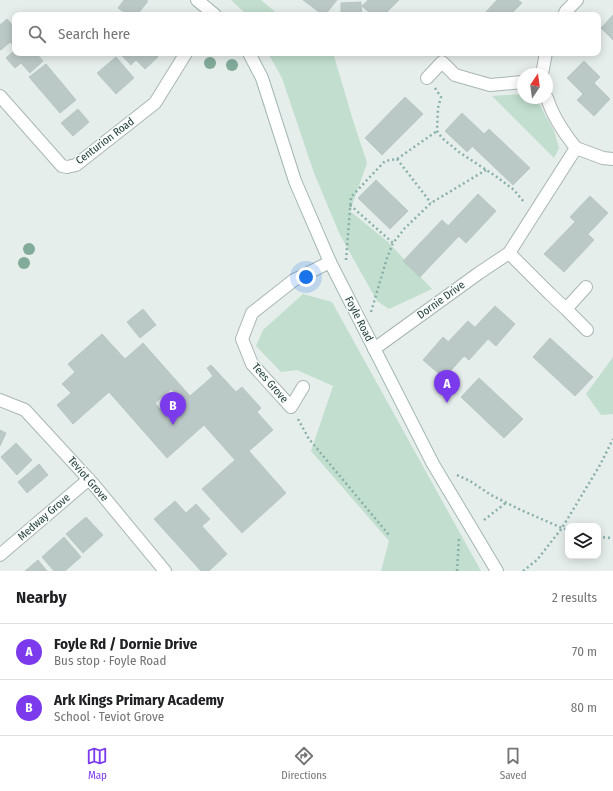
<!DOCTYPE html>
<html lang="en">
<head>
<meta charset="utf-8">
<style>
	:root { --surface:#fff; --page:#f6f6f6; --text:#202124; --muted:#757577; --line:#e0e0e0; --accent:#7c3aed }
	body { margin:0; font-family:"Fira Sans Condensed",sans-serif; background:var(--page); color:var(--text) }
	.controls { position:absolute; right:12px; bottom:12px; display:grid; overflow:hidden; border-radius:8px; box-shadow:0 2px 10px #0003 }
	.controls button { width:36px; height:36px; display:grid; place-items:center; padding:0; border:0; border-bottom:1px solid var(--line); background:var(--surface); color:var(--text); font:20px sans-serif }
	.compass { position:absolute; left:517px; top:68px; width:36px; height:36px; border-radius:50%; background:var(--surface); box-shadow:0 2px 10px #0003; rotate:13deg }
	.you { position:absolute; left:306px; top:277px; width:14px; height:14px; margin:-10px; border:3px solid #fff; border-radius:50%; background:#1a73e8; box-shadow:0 0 0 6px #1a73e833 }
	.badge { display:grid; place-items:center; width:26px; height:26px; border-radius:50%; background:var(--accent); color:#fff; font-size:13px; font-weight:700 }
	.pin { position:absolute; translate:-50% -33px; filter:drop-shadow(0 1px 2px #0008) }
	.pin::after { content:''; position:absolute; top:21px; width:14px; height:12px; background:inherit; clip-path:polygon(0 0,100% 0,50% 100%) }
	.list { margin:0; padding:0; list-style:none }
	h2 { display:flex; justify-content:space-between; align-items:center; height:52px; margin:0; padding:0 16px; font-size:17px }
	h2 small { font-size:13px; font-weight:400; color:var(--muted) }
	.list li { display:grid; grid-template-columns:26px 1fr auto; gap:12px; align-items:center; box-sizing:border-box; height:56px; padding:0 16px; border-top:1px solid var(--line) }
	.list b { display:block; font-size:15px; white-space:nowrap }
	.list p { margin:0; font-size:13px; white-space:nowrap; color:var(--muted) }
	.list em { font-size:13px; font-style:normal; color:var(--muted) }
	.icon { flex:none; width:22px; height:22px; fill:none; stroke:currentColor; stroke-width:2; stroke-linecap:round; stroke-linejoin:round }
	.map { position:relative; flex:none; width:613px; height:571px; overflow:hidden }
	.search { position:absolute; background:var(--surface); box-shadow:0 2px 10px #0003; left:12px; right:12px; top:12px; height:44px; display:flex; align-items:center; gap:10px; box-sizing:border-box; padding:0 14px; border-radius:8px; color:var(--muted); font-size:15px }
	.sheet { height:164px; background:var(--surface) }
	nav { display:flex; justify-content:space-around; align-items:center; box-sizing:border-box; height:56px; border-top:1px solid var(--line); background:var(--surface); font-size:11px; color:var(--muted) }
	nav a { display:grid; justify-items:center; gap:2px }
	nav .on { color:var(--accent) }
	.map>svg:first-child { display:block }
	.green { fill:#c1dece }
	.building { fill:#bbc9c6; stroke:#b9c8c4; fill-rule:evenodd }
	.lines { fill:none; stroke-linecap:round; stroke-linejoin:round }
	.street-casing { stroke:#a9b6b4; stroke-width:14 }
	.secondary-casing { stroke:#a2b7b3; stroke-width:14 }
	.path { stroke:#88b0ab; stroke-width:2.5; stroke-dasharray:2 3; stroke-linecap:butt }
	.street { stroke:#fff; stroke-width:12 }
	.secondary { stroke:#fff; stroke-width:12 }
	.tree { fill:#82ab9a }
	.labels { text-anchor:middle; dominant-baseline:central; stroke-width:3; stroke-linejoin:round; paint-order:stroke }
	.street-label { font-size:11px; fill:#26403d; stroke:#f7fbf9 }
</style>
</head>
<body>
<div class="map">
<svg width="613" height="571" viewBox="0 0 613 571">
	<rect width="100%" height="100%" fill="#e6eeec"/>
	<path class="green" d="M231,0H261L279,15H246L244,12Z
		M268,53H330L334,56L352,117L367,163L350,211L388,242L432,289L389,309L377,301L340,235L314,173L282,78Z
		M523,94V98H536L554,131L559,148L554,158L492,96Z
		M303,294L332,302L481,571H381L389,541L311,451L333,386L297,370L281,372L256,346L263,330Z
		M613,357V414L601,415L586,394Z"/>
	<path class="building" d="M124,0H146L148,1L137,15H128L118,8Z
		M303,0H337L325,15H323Z
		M368,0H399L384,15H382L378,11L374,15H372L362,6Z
		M497,0H518L522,3L510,15H483Z
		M361,2L362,15H341V3Z
		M613,15V40L601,28Z
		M7,19L15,28V46H14L10,42L1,50L0,49V25Z
		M15,50V53H36L43,61L30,73L21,63L15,68L6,58Z
		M125,53H154L158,57L145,69L136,60L131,65L122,56Z
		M116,57L134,78L116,94L97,73Z
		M584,61L600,77L583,94L567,78Z
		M46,64L76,100L60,113L29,77Z
		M594,83L610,99L594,116L577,100Z
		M405,97L423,114L382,155L365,138Z
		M78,109L89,122L73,136L61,123Z
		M462,113L484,134L467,152L445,131Z
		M489,129L530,168L513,185L472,146Z
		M376,180L408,211L390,229L358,198Z
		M478,194L496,211L466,243L448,226Z
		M590,196L608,213L588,234L570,217Z
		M442,220L459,236L420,277L403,261Z
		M575,222L594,240L564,272L544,254Z
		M495,306L515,324L496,346L475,327Z
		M143,309L156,325L140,338L127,322Z
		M468,321L488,339L469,360L448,342Z
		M102,334L125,359L143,343L190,396L213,376L207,368L211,365L236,392L242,387L261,408L257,412L273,430L249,451L286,493L242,533L202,489L235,460L204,425L167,458L109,392L73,424L57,405L71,393L62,384L75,372L68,364ZM171,389L187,406L170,421L155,403Z
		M443,337L464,356L444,378L423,360Z
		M550,338L593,377L575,396L533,357Z
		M479,378L523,419L504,438L461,397Z
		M0,430L6,433L0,446Z
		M16,443L32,460L17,475L1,457Z
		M39,464L48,475L27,493L18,482Z
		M175,501L186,513L196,504L210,519L202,526L227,554L209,571H201L154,519Z
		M86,517L103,535L83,553L66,534Z
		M64,537L81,557L65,571H54L42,557Z
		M38,560L47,571H25Z"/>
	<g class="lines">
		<g class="street-casing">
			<path id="street" d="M564,15L566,11L577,0
				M542,74L546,53
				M427,78L442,62L455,75L490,85L523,82
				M0,96L62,166L67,167L76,165L155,103L186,53
				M547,98C553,117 564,133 576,148
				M509,253L550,294L566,309L586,287
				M566,309L587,330
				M374,349L479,273L509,253L576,148L603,158L613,159
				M303,387L291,407L252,364L242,339L252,313L294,280L330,262
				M0,400L25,410L94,485L165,571
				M0,555L89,479"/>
		</g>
		<g class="secondary-casing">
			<path id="secondary" d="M197,0L215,15
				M249,53L262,78L295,181L330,262L433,464L497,571"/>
		</g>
		<path class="path" d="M435,88L441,97L438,108L437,131L442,138L459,152L497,177L514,190L524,202
			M397,159L431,203
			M350,205L393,243
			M346,260L351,197L385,161L397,159L437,131
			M371,312L387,258L393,243L405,228L431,203L486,170
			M298,419L309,439L389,535
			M457,475L470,481L491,495L521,510L562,528L568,530
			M484,520L507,502
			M598,537L613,538
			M457,571L459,538L460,537
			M523,571L537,560L562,528L600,465L613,439"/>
		<use href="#street" class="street"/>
		<use href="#secondary" class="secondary"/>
	</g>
	<g class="tree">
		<circle cx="210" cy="63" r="6"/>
		<circle cx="232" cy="65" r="6"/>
		<circle cx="29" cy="249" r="6"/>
		<circle cx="24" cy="263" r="6"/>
	</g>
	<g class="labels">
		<g class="street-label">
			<text transform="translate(105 141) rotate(-37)">Centurion Road</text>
			<text transform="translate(441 300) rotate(-36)">Dornie Drive</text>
			<text transform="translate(359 319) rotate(63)">Foyle Road</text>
			<text transform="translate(270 383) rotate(49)">Tees Grove</text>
			<text transform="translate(88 479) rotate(49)">Teviot Grove</text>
			<text transform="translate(44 517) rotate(-41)">Medway Grove</text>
		</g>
	</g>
</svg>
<div class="controls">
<button><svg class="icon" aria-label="layers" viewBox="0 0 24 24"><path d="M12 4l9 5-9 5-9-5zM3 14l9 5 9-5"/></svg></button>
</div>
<svg class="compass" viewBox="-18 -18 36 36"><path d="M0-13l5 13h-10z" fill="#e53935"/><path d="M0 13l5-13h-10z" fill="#757577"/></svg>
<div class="you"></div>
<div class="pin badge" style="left:447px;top:403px">A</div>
<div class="pin badge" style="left:173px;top:425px">B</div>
<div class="search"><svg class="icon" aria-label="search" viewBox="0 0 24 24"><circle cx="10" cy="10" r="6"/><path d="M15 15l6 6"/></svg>Search here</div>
</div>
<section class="sheet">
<h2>Nearby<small>2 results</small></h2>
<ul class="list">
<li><span class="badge">A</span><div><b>Foyle Rd / Dornie Drive</b><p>Bus stop · Foyle Road</p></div><em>70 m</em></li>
<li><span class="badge">B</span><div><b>Ark Kings Primary Academy</b><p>School · Teviot Grove</p></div><em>80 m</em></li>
</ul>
</section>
<nav>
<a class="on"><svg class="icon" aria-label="map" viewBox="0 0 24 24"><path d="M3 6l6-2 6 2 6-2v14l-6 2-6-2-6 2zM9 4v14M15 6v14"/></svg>Map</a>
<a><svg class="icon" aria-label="directions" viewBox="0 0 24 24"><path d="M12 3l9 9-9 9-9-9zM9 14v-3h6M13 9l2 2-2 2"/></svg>Directions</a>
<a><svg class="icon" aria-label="saved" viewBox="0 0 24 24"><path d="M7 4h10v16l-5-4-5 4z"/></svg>Saved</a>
</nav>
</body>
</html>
